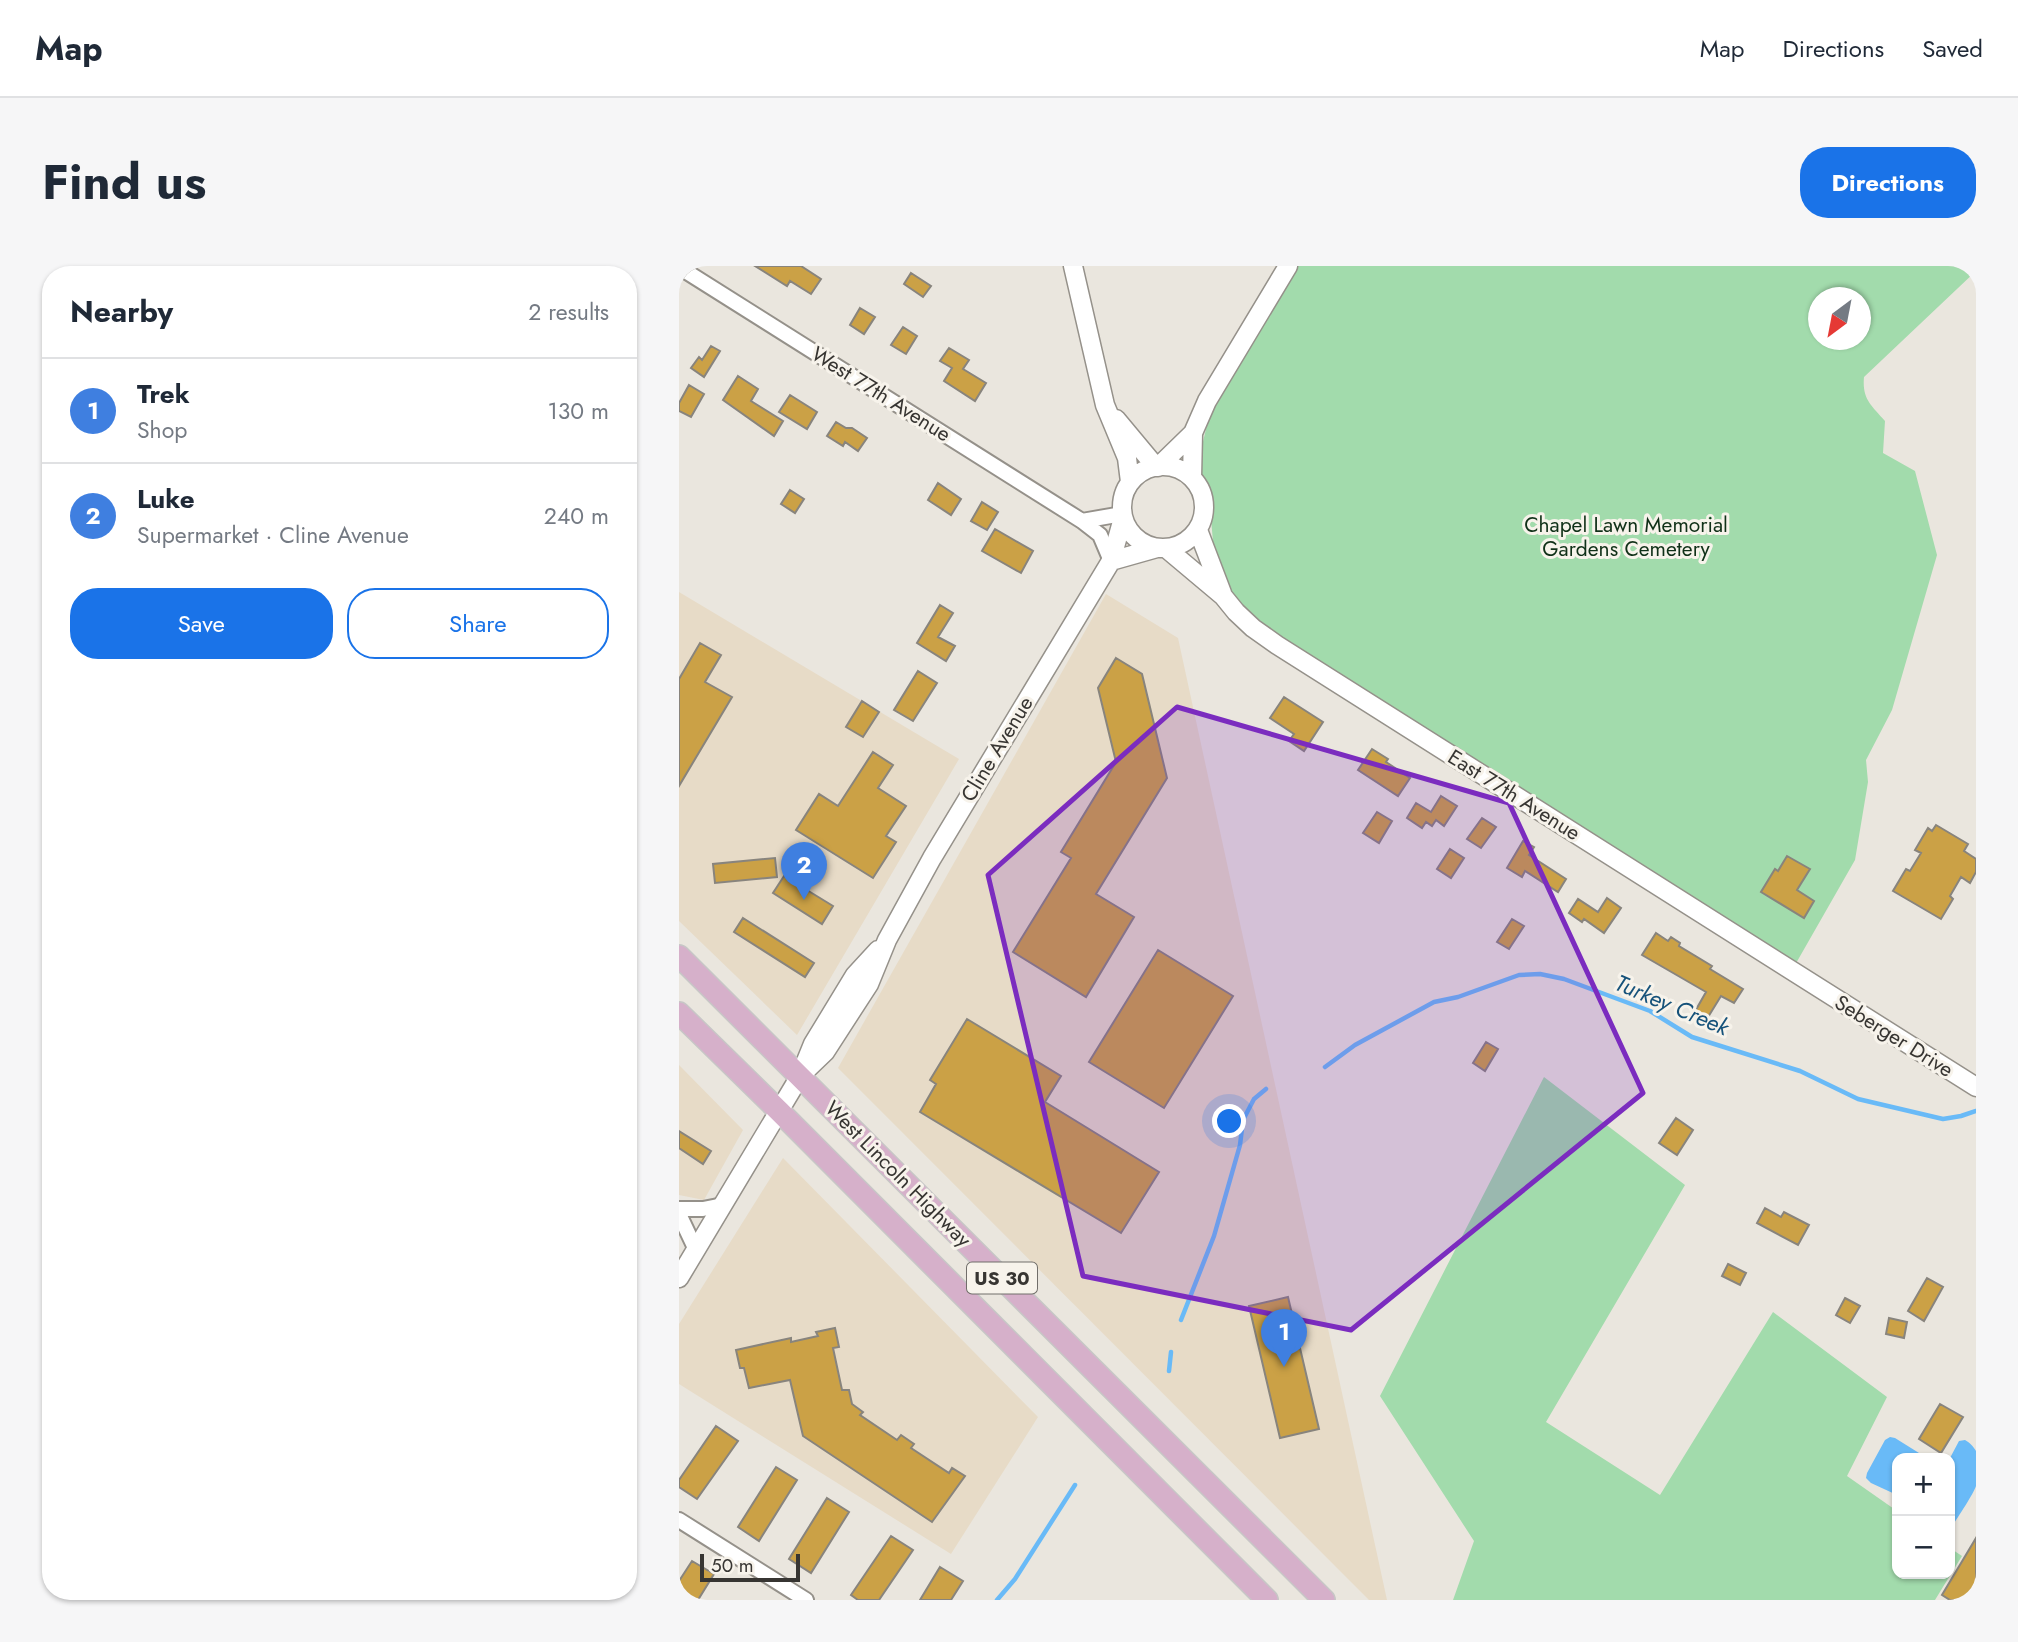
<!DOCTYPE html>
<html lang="en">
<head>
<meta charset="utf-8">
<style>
	:root { --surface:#fff; --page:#f6f6f7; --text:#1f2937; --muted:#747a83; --line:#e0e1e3; --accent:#1a73e8 }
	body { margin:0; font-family:Jost,sans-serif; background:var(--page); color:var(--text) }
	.controls { position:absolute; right:21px; bottom:21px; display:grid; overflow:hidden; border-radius:14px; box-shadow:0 2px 5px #0004 }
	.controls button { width:63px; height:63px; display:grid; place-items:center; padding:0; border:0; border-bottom:2px solid var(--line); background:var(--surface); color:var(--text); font:35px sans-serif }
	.compass { position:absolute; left:1129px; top:21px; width:63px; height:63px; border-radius:50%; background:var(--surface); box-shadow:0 2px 5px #0004; rotate:212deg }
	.scale { position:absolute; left:21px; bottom:18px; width:100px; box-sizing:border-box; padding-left:7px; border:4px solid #373532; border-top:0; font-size:19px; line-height:24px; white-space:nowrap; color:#373532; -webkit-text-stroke:5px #f7f3eb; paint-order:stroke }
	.you { position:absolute; left:551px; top:856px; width:24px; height:24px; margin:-18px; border:5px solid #fff; border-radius:50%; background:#1a73e8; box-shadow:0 0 0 10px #1a73e833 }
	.badge { display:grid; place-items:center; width:46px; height:46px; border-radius:50%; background:var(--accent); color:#fff; font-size:23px; font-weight:700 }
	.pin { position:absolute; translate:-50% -58px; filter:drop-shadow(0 2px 4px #0008) }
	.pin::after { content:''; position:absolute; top:37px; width:24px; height:21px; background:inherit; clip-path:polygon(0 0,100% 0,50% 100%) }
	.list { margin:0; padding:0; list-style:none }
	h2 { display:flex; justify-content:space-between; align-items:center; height:91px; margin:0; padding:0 28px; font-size:30px }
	h2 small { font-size:23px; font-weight:400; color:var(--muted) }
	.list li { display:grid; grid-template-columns:46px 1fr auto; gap:21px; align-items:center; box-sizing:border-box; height:105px; padding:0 28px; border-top:2px solid var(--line) }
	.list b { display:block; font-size:26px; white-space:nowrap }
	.list p { margin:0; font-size:23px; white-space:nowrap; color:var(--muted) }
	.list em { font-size:23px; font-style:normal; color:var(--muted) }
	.actions { display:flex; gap:14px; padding:21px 28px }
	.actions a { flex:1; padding:16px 0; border:2px solid var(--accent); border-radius:28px; text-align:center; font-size:24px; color:var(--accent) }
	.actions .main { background:var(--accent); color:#fff }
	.map { position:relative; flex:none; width:1297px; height:1334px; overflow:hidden; border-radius:28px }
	header { display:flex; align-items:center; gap:42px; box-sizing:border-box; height:98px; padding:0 35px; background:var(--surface); border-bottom:2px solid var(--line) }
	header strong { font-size:33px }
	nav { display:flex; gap:38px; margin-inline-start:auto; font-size:24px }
	.intro { display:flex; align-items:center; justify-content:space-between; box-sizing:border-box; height:168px; padding:0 42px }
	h1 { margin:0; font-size:49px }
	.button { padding:18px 32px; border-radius:28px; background:var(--accent); color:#fff; font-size:24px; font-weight:700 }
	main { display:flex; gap:42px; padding:0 42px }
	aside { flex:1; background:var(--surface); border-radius:28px; box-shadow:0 2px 5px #0004 }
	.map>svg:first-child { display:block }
	.commercial { fill:#e7dbc7 }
	.green { fill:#a2dbac; fill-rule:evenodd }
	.water { fill:#69baf7 }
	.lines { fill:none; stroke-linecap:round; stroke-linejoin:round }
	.stream { stroke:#69baf7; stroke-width:4.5 }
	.building { fill:#cba146; stroke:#88847d; stroke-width:2 }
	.minor-casing { stroke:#95918a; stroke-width:18 }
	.tertiary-casing { stroke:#95918a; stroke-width:21 }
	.primary-casing { stroke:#c7c6c6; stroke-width:24 }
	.minor { stroke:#fff; stroke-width:14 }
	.tertiary { stroke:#fff; stroke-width:18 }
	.primary { stroke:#d6b0ca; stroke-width:21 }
	.marked { fill:#7b2cbf; fill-opacity:0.2; stroke:#7b2cbf; stroke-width:5; stroke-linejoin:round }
	.labels { text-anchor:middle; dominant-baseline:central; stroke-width:6; stroke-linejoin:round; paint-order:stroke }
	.shield { fill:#f7f3eb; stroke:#716e6a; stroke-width:2 }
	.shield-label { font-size:19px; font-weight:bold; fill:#373532 }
	.street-label { font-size:21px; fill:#373532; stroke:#f7f3eb }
	.park-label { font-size:21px; fill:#103118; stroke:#f7f3eb }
	.water-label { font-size:23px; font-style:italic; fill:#16527a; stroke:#f7f3eb }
</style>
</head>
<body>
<header>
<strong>Map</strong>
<nav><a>Map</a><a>Directions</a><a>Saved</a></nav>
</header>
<div class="intro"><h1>Find us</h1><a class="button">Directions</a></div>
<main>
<aside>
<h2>Nearby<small>2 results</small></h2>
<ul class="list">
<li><span class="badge" style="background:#3f7fe0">1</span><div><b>Trek</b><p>Shop</p></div><em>130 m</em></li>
<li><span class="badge" style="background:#3f7fe0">2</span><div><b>Luke</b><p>Supermarket · Cline Avenue</p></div><em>240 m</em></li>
</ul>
<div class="actions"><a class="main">Save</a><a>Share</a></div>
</aside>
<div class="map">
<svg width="1297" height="1334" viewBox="0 0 1297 1334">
	<rect width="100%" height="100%" fill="#eae6de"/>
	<path class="commercial" d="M0,326L280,493L118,769L0,655Z
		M427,328L499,372L708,1334H690L159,802Z
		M0,799L64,864L25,934L0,929Z
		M104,892L359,1151L272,1288L0,1118V1058Z"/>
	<path class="green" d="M617,0H1297V5L1185,111C1183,133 1192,139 1206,155L1204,187L1236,205L1258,289L1213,444L1187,494L1189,516L1176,594L1116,699L576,355L548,319L535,287L531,241L522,213V184L532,142ZM1140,32H1182V74H1140Z
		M865,811L1006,919L867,1156L981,1229L1094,1046L1208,1131L1168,1210L1218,1245V1308H1271V1282L1283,1290L1256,1334H774L795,1275L701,1130Z"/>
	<path class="water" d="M1211,1171L1216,1172L1248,1192H1218V1229L1192,1217L1187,1212L1188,1207L1206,1174Z
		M1286,1174C1290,1176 1295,1181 1297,1185C1297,1189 1297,1215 1297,1220C1295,1227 1279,1251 1274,1259H1271V1192L1280,1175Z"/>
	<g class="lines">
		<path class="stream" d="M646,801L676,779L755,736L779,731L840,709L861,708L885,713L971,745L1013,771L1121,805L1179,833L1264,853L1282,850L1297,845
			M502,1054L535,970L561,879L564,854L575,833L587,823
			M490,1105L492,1086
			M318,1334L336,1313L396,1219"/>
	</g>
	<path class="building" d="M76,0H122L142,13L132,28L111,15L108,20Z
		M232,7L252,20L244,31L225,18Z
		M181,42L196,51L185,68L171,59Z
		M224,61L238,70L227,88L212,79Z
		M32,80L41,85L25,111L12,102L20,91L23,94Z
		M270,82L290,94L284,103L307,117L296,135L265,115L273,102L261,95Z
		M59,110L79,123L72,135L104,155L95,170L44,134Z
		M10,119L25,128L12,151L0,145V137Z
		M111,129L138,146L128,163L100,146Z
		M157,156L167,162H173L188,172L179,185L166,176L164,180L148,170Z
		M259,217L282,233L272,249L249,234Z
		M111,224L125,233L116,247L102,238Z
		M303,236L319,246L308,264L292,255Z
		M316,263L354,285L342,307L303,285Z
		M261,339L274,347L259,371L276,380L267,395L238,377Z
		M21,377L42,389L26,416L53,431L0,520V413Z
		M437,392L463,408L488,512L417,628L455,651L407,731L334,686L392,592L382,586L437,496L419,422Z
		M239,405L258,417L234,455L215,444Z
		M605,431L644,456L625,485L610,475L615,468L591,452Z
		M183,435L200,446L184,471L167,461Z
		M693,483L709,493L707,496L731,512L719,530L679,504Z
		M194,486L214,499L199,522L227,540L207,570L217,576L194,612L117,564L140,528L159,540Z
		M762,530L778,540L765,560L757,554L753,560L747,556L743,562L728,552L737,537L752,546Z
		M698,546L713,555L700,577L684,567Z
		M803,552L817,561L802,582L788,573Z
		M1257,559L1289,578L1285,585L1297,593V606L1291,617L1282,611L1271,630L1274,633L1262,653L1214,625L1227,603L1231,605L1242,587L1236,584L1249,562L1253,565Z
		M844,575L855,581L850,589L887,613L879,626L846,605L843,611L828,602Z
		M771,583L785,592L772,612L758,603Z
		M1108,590L1131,603L1118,624L1135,635L1125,652L1082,626L1096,603L1099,605Z
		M96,592L98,611L36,617L34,598Z
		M105,610L154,640L143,658L94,627Z
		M928,632L942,642L925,667L905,653L903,656L890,647L899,633L919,646Z
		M64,652L135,697L126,711L55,666Z
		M833,653L845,660L830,683L818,676Z
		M977,667L989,675L992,671L1001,677L1000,680L1033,700L1031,703L1064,723L1055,737L1042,730L1026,756L1014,749L1027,726L963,689Z
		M479,684L554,730L485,842L410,796Z
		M288,753L382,810L366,836L480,906L442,967L241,846L257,818L251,814Z
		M807,776L819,783L806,805L794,797Z
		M997,852L1014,864L998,889L980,877Z
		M0,865L32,885L24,898L0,882Z
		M1086,942L1102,951L1105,946L1130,959L1119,979L1078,957Z
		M1049,998L1067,1007L1061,1019L1043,1010Z
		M1248,1012L1264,1021L1245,1055L1229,1045Z
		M609,1031L640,1163L601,1172L570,1040Z
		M1166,1032L1181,1040L1171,1057L1157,1049Z
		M1210,1052L1228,1056L1225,1072L1207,1068Z
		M156,1062L160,1081L154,1082L163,1124H170L173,1138L184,1146L181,1149L218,1174L222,1169L235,1178L232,1182L270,1207L273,1202L286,1210L253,1256L124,1170L111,1114L70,1122L65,1102H61L57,1084L112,1072V1076L139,1070L137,1066Z
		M1261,1138L1284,1151L1262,1187L1240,1173Z
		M37,1160L59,1175L18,1233L0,1221V1214Z
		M97,1201L118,1214L80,1275L59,1261Z
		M148,1232L170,1246L132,1307L110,1293Z
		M212,1270L234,1284L200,1334H179L172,1329Z
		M1297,1272V1334H1271L1263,1329Z
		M13,1295L35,1308L19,1334H0V1315Z
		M261,1301L284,1315L272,1334H241Z"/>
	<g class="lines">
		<g class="minor-casing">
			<path id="minor" d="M0,1L403,255L421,269L432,295
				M403,255L443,248
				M0,943H24L44,939
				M0,948L17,984
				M0,1254L127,1334"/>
		</g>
		<g class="tertiary-casing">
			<path id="tertiary" d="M394,0L426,139L448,192L451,216
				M437,153L477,201
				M443 241a41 41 0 1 1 82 0a41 41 0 1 1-82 0Z
				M479,201L514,167
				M513,212L514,167L528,135L609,0
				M519,264L543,327
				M488,283L544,330L557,346L574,362L598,379L1297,821
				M432,295L478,282
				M121,810L146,786L190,718L208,674L253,592L432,295L444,252
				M0,1012L121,810L134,778L176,709L199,684"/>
		</g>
		<g class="primary-casing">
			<path id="primary" d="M0,690L645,1334
				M0,747L100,845L588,1334"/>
		</g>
		<use href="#minor" class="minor"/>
		<use href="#tertiary" class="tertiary"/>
		<use href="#primary" class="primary"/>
	</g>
	<path class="marked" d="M498,441L830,537L964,827L672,1064L404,1010L309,609Z"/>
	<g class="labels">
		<rect class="shield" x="288" y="996.5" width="70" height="31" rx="5"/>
		<g class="shield-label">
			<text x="323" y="1012">US 30</text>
		</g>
		<g class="street-label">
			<text transform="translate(202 128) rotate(32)">West 77th Avenue</text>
			<text transform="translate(318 483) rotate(-59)">Cline Avenue</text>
			<text transform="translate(835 529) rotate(32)">East 77th Avenue</text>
			<text transform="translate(1215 770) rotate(32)">Seberger Drive</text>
			<text transform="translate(219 908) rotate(45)">West Lincoln Highway</text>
		</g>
		<g class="park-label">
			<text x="947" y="259">Chapel Lawn Memorial<tspan x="947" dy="24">Gardens Cemetery</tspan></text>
		</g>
		<g class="water-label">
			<text transform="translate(993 739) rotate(23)">Turkey Creek</text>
		</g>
	</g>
</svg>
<div class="controls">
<button>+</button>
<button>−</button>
</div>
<svg class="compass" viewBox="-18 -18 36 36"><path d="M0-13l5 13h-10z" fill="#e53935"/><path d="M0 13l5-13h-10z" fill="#747a83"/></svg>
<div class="scale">50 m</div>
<div class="you"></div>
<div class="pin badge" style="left:605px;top:1101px;background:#3f7fe0">1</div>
<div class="pin badge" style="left:125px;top:634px;background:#3f7fe0">2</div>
</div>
</main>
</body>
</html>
